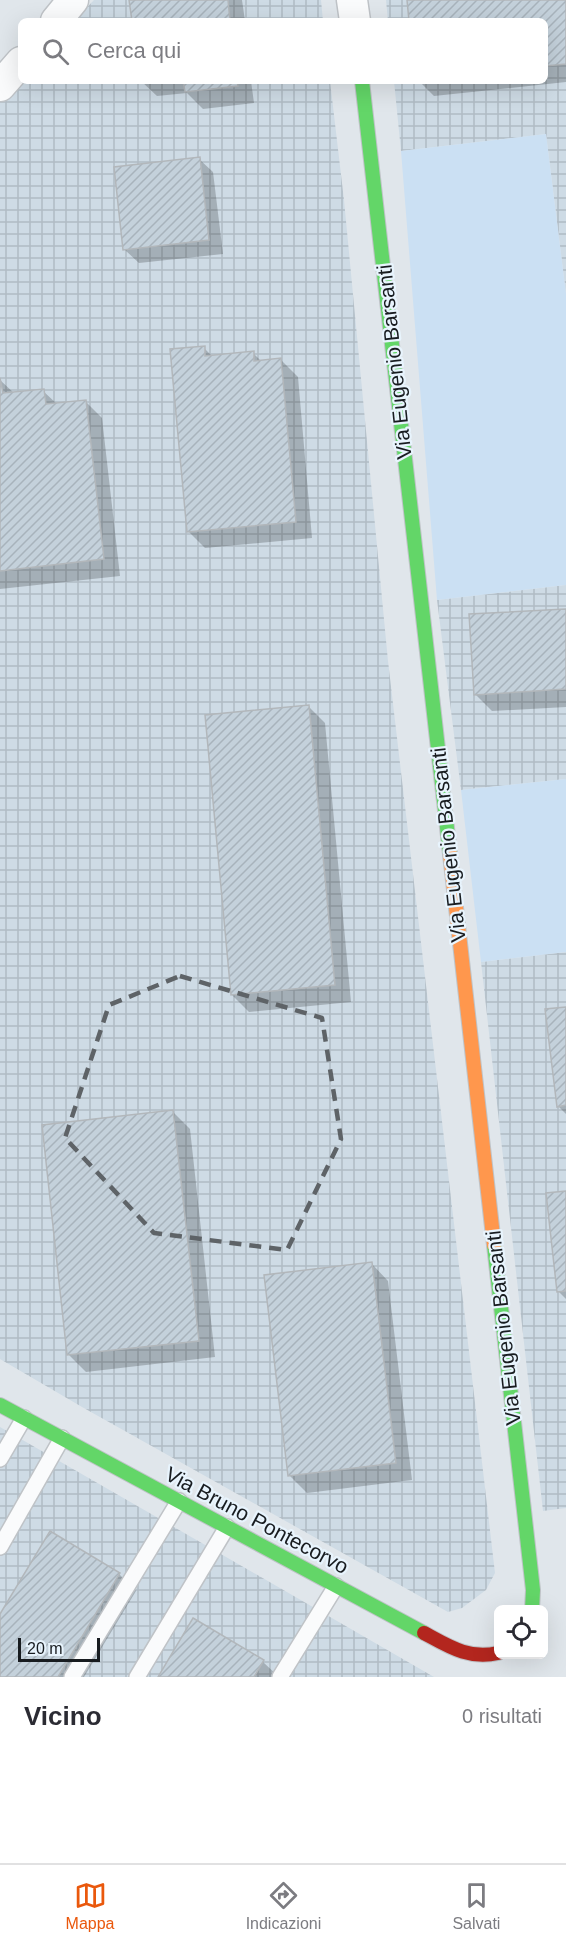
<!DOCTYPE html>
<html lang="it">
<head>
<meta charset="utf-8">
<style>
	:root { --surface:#fff; --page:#f2f2f3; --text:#2b2b33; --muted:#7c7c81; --line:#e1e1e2; --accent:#ea580c }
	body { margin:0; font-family:Helvetica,sans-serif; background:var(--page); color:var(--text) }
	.controls { position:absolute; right:18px; bottom:18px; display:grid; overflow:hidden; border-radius:9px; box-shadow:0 6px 24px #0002 }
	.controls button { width:54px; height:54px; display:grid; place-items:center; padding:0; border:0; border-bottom:2px solid var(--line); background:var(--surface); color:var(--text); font:30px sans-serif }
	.scale { position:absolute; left:18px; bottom:15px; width:82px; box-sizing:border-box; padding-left:6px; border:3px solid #181c20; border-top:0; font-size:16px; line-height:21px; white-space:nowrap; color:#181c20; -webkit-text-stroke:4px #e8f4fd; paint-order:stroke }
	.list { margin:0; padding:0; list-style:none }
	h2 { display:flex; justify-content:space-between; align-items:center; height:78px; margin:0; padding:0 24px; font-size:26px }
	h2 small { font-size:20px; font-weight:400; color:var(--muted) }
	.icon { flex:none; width:33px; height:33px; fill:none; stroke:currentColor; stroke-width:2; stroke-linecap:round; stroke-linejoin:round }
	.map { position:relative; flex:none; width:566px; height:1677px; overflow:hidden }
	.search { position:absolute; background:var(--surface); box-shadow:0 6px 24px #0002; left:18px; right:18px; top:18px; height:66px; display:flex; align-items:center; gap:15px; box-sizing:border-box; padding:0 21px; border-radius:9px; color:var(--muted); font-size:22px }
	.sheet { height:186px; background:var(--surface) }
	nav { display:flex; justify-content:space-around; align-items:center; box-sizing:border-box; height:84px; border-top:2px solid var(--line); background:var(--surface); font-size:16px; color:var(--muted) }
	nav a { display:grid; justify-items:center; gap:3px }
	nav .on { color:var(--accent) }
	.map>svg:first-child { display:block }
	.industrial { fill:url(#industrial-grid) }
	.green { fill:#cbe0f3 }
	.shadow { fill:#0003 }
	.building { fill:url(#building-hatch); stroke:#b2b7bb; stroke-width:1.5 }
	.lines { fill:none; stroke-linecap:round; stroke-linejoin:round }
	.lane-casing { stroke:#bfc3c7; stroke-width:18 }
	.street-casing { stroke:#bfc3c7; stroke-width:33 }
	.fast-casing { stroke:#bfc3c7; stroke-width:16 }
	.slow-casing { stroke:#bfc3c7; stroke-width:16 }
	.jam-casing { stroke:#bfc3c7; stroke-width:16 }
	.lane { stroke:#fafbfc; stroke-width:15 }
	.street { stroke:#fafbfc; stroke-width:30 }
	.fast { stroke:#63d668; stroke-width:14 }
	.slow { stroke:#ff974d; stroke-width:14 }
	.jam { stroke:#b3261e; stroke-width:14 }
	.marked { fill:none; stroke:#5e6367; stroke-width:4.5; stroke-dasharray:12 8; stroke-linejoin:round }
	.labels { text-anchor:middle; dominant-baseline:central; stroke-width:4.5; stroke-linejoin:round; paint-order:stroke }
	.street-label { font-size:21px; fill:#181c20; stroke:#e8f4fd }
</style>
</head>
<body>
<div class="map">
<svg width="566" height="1677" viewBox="0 0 566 1677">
	<defs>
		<pattern id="industrial-grid" width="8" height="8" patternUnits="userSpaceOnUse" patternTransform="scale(1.5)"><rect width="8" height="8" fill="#cedbe5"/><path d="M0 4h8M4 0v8" fill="none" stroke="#b0bbc4"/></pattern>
		<pattern id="building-hatch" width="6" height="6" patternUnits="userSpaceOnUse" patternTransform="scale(1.5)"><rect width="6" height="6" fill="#c4d1db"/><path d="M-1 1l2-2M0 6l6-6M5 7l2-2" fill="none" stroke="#a8b3bc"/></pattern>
	</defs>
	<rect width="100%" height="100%" fill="#e0e6eb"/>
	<path class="industrial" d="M94,0H321L323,21H74Z
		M386,0H566V294L546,134L401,151L394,81H545V21H388Z
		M21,81H330L344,200L388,661L495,1573L486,1590L462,1608L448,1612L82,1407L0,1359V99Z
		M566,585V779L461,790L437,600Z
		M566,952V1508L543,1511L481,962Z
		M0,1427L233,1561L434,1677H0Z"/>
	<path class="green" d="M546,134L566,294V585L437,600L401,151Z
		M566,779V952L481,962L461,790Z"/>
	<path class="shadow" d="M131,0H242L245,21H133Z
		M409,0H566V82L434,96L419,81H545V21H411Z
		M141,81H251L254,103L203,109L187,93L157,96Z
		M199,159L213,172L223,254L139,263L125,250Z
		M204,348L213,357L253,353L262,362L281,360L298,377L312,538L205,548L188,531Z
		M0,380L15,394L43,391L57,404L85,401L102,418L120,576L0,589Z
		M566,610V707L492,711L475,694Z
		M308,706L325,723L351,1002L249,1012L232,995Z
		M566,1008V1114L558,1106Z
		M173,1112L190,1129L215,1357L86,1372L69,1355Z
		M566,1192V1299L558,1291Z
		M372,1264L388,1281L412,1480L307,1493L290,1476Z
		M119,1574L136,1591L84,1677H0V1617Z
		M194,1620L263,1662L279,1677H160Z"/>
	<path class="building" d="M129,0H228L230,21H132Z
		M407,0H566V64L545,66V21H409Z
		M183,81H237L238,86L185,92Z
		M200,157L209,240L123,250L114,167Z
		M205,346V356L254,351V361L281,358L296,522L187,532L170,349Z
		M0,378L3,393L44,389L46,404L86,400L104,559L0,571Z
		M566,609V689L474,695L469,614Z
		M309,705L335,985L231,995L205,715Z
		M566,1007V1105L557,1107L545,1009Z
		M173,1110L199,1341L67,1355L42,1125Z
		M566,1191V1291L557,1292L546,1193Z
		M372,1262L396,1463L288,1476L264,1275Z
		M50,1531L120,1573L58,1677H0V1614Z
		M193,1618L264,1660L254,1677H158Z"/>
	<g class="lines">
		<g class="lane-casing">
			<path id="lane" d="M0,1459L24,1418
				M0,1547L62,1438
				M72,1677L179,1501
				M137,1677L227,1527
				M280,1677L336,1586"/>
		</g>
		<g class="street-casing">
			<path id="street" d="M352,0L355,21
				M56,21L73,0
				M0,86L21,62"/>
		</g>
		<g class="fast-casing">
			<path id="fast" d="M362,81L450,854
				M494,1245L533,1590L532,1610
				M0,1405L424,1633"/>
		</g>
		<g class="slow-casing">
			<path id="slow" d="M450,854L494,1245"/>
		</g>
		<g class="jam-casing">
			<path id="jam" d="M424,1633C448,1646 469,1660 498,1653"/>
		</g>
		<use href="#lane" class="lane"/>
		<use href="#street" class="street"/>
		<use href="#fast" class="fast"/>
		<use href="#slow" class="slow"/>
		<use href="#jam" class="jam"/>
	</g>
	<path class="marked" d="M180,976L322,1018L341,1139L287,1250L154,1233L65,1138L109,1005Z"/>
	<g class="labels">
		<g class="street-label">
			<text transform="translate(394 362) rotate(-96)">Via Eugenio Barsanti</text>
			<text transform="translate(448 845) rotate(-96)">Via Eugenio Barsanti</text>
			<text transform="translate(503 1328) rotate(-96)">Via Eugenio Barsanti</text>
			<text transform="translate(257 1520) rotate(28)">Via Bruno Pontecorvo</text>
		</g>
	</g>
</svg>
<div class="controls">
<button><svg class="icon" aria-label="locate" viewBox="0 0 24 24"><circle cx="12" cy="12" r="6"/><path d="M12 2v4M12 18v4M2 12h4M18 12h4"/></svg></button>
</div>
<div class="scale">20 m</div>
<div class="search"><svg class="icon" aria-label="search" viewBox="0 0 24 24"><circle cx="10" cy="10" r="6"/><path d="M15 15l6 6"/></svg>Cerca qui</div>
</div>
<section class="sheet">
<h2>Vicino<small>0 risultati</small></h2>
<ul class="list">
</ul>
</section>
<nav>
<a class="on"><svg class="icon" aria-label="map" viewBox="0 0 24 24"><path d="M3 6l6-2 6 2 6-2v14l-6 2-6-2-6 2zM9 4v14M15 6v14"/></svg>Mappa</a>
<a><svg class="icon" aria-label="directions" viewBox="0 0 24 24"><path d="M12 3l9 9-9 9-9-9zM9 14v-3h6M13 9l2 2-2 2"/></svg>Indicazioni</a>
<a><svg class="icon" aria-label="saved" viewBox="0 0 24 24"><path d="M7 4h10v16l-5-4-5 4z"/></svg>Salvati</a>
</nav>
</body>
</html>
